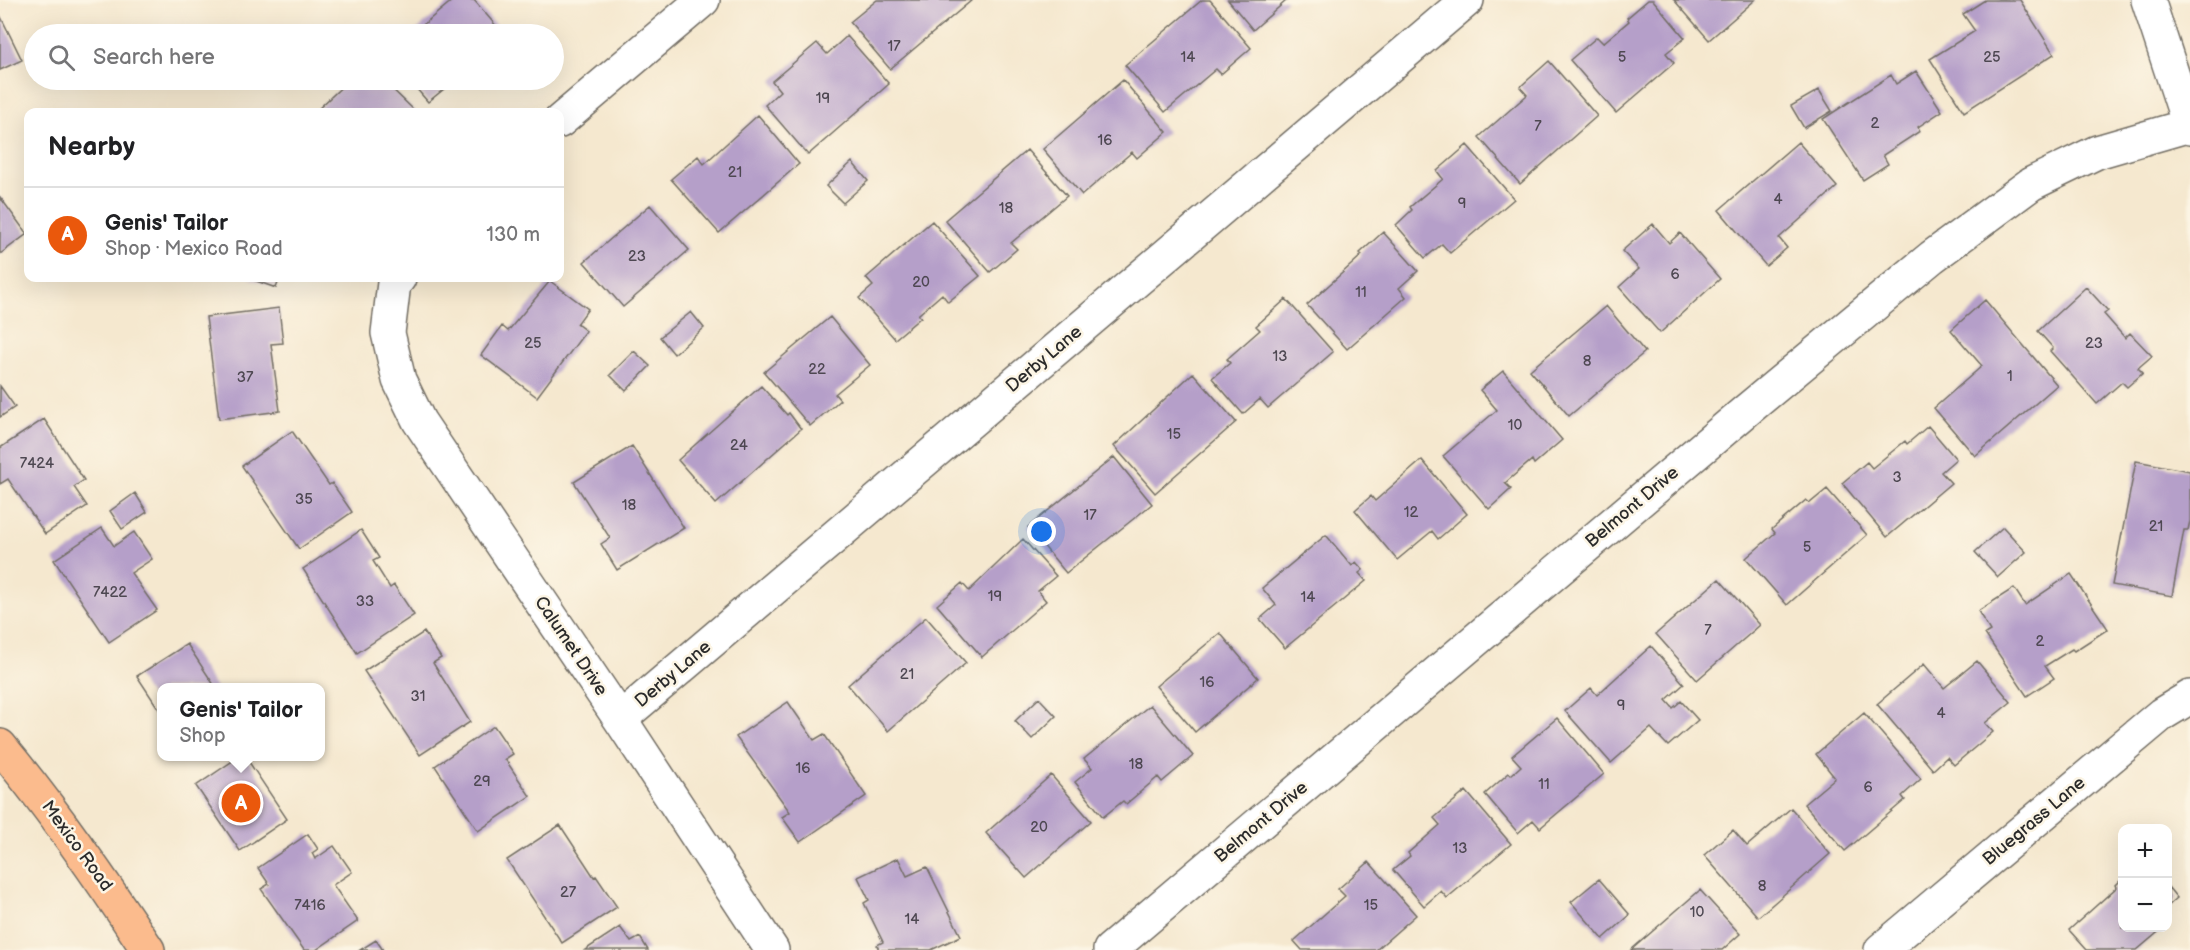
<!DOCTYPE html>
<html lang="en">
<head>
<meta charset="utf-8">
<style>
	:root { --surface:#fff; --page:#f6f6f6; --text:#202124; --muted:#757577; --line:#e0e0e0; --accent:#ea580c }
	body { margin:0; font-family:"Balsamiq Sans",sans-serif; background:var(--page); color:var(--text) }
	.controls { position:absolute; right:18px; bottom:18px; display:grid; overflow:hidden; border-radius:12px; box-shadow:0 6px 24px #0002 }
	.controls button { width:54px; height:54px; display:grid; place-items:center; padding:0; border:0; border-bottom:2px solid var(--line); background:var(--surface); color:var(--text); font:30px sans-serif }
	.you { position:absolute; left:1042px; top:532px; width:21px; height:21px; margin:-15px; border:4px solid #fff; border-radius:50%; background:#1a73e8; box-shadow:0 0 0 9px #1a73e833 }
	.badge { display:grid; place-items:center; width:39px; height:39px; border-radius:50%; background:var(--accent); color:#fff; font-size:20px; font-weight:700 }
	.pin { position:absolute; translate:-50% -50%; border:3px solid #fff; box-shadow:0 2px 6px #0006 }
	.popup { position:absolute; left:157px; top:683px; width:168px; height:78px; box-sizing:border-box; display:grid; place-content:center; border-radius:12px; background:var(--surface); filter:drop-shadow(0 2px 4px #0005); font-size:20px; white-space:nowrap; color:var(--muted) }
	.popup b { font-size:22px; color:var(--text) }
	.popup::after { content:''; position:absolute; left:50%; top:100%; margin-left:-12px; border:12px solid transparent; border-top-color:var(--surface) }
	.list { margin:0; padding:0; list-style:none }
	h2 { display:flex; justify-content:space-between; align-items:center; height:78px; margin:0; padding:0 24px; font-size:26px }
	h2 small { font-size:20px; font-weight:400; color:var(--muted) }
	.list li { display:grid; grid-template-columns:39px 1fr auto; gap:18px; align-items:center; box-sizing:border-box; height:96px; padding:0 24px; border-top:2px solid var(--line) }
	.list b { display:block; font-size:22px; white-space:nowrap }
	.list p { margin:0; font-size:20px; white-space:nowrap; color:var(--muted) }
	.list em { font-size:20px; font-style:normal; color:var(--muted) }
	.icon { flex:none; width:33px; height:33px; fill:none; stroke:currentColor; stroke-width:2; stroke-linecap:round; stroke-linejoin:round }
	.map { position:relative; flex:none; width:2190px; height:950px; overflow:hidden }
	.search { position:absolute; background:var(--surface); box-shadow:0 6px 24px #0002; left:24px; top:24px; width:540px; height:66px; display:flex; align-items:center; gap:15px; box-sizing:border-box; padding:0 21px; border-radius:33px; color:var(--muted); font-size:22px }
	.panel { position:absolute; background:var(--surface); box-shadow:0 6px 24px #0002; left:24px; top:108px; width:540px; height:174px; border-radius:12px }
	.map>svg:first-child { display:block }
	.building { fill:#b59fc9 }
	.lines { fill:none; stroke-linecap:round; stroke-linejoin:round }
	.minor-casing { stroke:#726d64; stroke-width:36 }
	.primary-casing { stroke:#726d64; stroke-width:36 }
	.minor { stroke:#fff; stroke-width:33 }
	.primary { stroke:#fbbb8d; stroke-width:33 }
	.labels { text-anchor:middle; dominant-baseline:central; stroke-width:5; stroke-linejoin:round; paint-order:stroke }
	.number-label { font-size:15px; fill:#4e4852 }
	.street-label { font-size:18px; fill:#2b2b2b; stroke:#fcf5e5 }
</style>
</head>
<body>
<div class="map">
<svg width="2190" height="950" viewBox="0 0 2190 950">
	<rect width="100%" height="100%" fill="#fcf5e5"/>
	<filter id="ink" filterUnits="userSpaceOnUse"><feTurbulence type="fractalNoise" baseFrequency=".0167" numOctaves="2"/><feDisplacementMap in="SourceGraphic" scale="12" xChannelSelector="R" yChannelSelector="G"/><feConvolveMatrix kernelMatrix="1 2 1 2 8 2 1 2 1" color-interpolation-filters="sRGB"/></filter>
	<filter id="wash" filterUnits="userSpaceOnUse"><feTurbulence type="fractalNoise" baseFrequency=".008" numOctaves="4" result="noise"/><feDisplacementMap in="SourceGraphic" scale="24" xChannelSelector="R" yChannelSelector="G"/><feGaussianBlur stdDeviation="1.35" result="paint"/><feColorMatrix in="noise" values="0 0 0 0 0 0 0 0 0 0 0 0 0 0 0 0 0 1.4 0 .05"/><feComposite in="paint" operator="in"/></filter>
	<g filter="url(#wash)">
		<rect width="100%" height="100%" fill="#f5e8cf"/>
		<g id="blocks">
			<path class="building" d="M453,0H474L503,34H412Z
				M877,0H972L890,69L850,22Z
				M1202,0H1210L1251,48L1221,74L1216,69L1165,112L1125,65Z
				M1228,0H1287L1253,30Z
				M1648,0H1653L1685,38L1666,53L1674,63L1616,113L1570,60L1597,37L1603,43L1629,21L1627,18Z
				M1674,0H1755L1709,40Z
				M1985,0H2020L2054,54L1964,112L1930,59L1975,31L1963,14Z
				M0,15L22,60L0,70Z
				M847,36L889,84L808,155L765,105L780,91L772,81L817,43L827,54Z
				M1549,61L1597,116L1520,184L1479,137L1527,95L1520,87Z
				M1916,71L1942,111L1918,127L1920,131L1883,155L1888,164L1863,180L1823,119L1891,75L1896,84Z
				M349,80H383L416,112H315Z
				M409,80H455L428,102Z
				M1123,80L1167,132L1137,158L1132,152L1082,195L1043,149Z
				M1819,90L1832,111L1804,128L1791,106Z
				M758,115L799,164L719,233L671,179L698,156L704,164Z
				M1798,142L1837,187L1779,238L1787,248L1766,266L1719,210Z
				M1467,145L1514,199L1450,253L1442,244L1425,258L1396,225L1412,210L1410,207L1443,179L1437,171Z
				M1027,150L1067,196L1011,243L1017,249L990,272L945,220Z
				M852,162L868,181L843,203L826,186Z
				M0,197L27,234L0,254Z
				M650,205L689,250L623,307L584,262Z
				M932,221L980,276L948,302L942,294L918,315L921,317L895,339L859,298L873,286L866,278Z
				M1653,224L1669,243L1680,233L1720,279L1660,333L1619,287L1639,269L1622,251Z
				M1383,232L1418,271L1399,288L1406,297L1347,349L1307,305L1362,255L1360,253Z
				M248,278H280L276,288Z
				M550,281L588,309L577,324L586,331L537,397L481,355L502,326L508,331Z
				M2086,287L2108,311L2104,314L2125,338L2130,333L2152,356L2138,368L2143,373L2127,387L2122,382L2097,404L2050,351L2053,348L2038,331Z
				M1286,299L1333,352L1268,408L1260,399L1243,414L1212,378L1230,363L1227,359L1260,330L1256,326Z
				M1985,300L2057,385L1975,456L1934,408L1982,366L1951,330Z
				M1606,306L1645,352L1569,416L1530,370Z
				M279,308L283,343L271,344L280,411L219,419L206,317Z
				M691,312L704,328L674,354L660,337Z
				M830,317L870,365L835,394L840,400L810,426L764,372Z
				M634,351L650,366L626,391L610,375Z
				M1503,371L1562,440L1534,464L1532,460L1505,483L1511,489L1489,509L1443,456L1497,410L1480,390Z
				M1193,373L1236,422L1155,493L1114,446Z
				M0,386L15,407L0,417Z
				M761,386L787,415L789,413L801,429L716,504L678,460Z
				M44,419L84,480L74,487L87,506L45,534L8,479L0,484V448Z
				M1928,426L1956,459L1941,472L1951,483L1887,537L1842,483L1867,462L1872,468L1905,441L1907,444Z
				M292,431L329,485L332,483L352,512L299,549L242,466Z
				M632,446L684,528L617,570L601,544L610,538L574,482Z
				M1114,457L1152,504L1066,573L1028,527Z
				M1422,460L1467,514L1438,539L1432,531L1397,560L1355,510L1371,496L1375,501Z
				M2136,461L2190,471V521L2188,530H2184L2172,596L2112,585Z
				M1827,489L1867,535L1787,605L1746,558L1775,533L1772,529L1806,500L1810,503Z
				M135,493L147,512L122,529L110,511Z
				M2003,527L2026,552L1998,577L1975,552Z
				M102,528L114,546L134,532L152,559L131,573L157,610L109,642L54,560Z
				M361,530L379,558L373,561L390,588L394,585L414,615L357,653L303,569Z
				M1326,535L1352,566L1356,562L1363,570L1359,573L1366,581L1285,648L1260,619L1276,605L1262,588Z
				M1023,539L1056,576L1038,591L1046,601L982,657L937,605L962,583L969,591Z
				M2071,574L2108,629L2074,651L2072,649L2045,666L2054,678L2027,696L1985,634L1990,631L1978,611L2014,588L2025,605Z
				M1719,579L1760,625L1697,680L1656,634Z
				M926,617L966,663L888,731L848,685Z
				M424,632L441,658L433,663L470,722L420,755L364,671Z
				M1220,633L1258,678L1195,732L1156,686Z
				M187,644L216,688H162V714L137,676Z
				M1651,646L1684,684L1666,700L1673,708L1681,701L1698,720L1668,746L1651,728L1611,763L1565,711L1591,688L1597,695Z
				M1977,661L2011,702L1985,723L1993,732L1954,765L1947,757L1933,770L1877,704L1924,664L1944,688Z
				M1039,698L1056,716L1032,739L1015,721Z
				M788,702L814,740L824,734L866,796L800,842L782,817L790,812L736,737Z
				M1150,705L1193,756L1162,782L1158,777L1126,804L1123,801L1103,817L1075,782L1092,768L1084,759Z
				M1864,713L1921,779L1902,796L1905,800L1845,851L1804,804L1835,778L1816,754Z
				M1557,718L1604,774L1540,828L1533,820L1518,833L1485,794L1509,773L1511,775L1521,766L1512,756Z
				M494,726L513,754L505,759L530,796L478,831L435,766Z
				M240,756H245L287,819L240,851L196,786Z
				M1051,775L1091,821L1026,878L986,833Z
				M1466,791L1511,844L1447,898L1441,891L1424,906L1393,870L1410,856L1408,853L1440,825L1434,818Z
				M1791,808L1830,854L1758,917L1704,855L1733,830L1747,846Z
				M560,825L594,877L596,876L617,907L562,943L507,860Z
				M308,834L318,849L312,853L315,859L334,846L352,872L333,885L358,921L316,950H304L261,889L269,884L258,868Z
				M898,858L907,876L927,867L961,936L931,950H879L877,945L883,942L864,903L869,900L858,877Z
				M1369,862L1416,915L1376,950H1302L1294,941L1345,896L1338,889Z
				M1599,879L1630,915L1603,939L1571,902Z
				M2122,879V928H2163L2137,950H2087L2069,930L2117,887L2116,885Z
				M2168,887L2177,898L2168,906Z
				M1700,890L1740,934L1722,950H1631Z
				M620,927L631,942L640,937L648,950H585Z
				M376,940L383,950H360Z"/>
		</g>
	</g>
	<g filter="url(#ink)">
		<use href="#blocks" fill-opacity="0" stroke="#726d64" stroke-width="1.5"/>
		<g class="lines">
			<g class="minor-casing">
				<path id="minor" d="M2148,0L2190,128
					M560,121L703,0
					M399,278L394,283L388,333L399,380L419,421L620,719L772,950
					M620,719L1467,0
					M1110,950L1747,410L1932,257L2031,184L2097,152L2190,125
					M1881,950L2162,714L2190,697"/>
			</g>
			<g class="primary-casing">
				<path id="primary" d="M0,746C54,811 102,880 148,950"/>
			</g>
			<use href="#minor" class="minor"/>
			<use href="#primary" class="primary"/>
		</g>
	</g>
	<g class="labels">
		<g class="number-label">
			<text x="894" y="46">17</text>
			<text x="1188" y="57">14</text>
			<text x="1622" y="57">5</text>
			<text x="1992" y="57">25</text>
			<text x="823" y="98">19</text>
			<text x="1875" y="123">2</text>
			<text x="1538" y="126">7</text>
			<text x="1105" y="140">16</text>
			<text x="735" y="172">21</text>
			<text x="1778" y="199">4</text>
			<text x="1462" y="203">9</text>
			<text x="1006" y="208">18</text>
			<text x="637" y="256">23</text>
			<text x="1675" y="274">6</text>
			<text x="921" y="282">20</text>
			<text x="1361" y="292">11</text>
			<text x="533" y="343">25</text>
			<text x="2094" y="343">23</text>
			<text x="1280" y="356">13</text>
			<text x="1587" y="361">8</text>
			<text x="817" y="369">22</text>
			<text x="2010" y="376">1</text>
			<text x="245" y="377">37</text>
			<text x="1515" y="425">10</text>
			<text x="1174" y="434">15</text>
			<text x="739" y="445">24</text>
			<text x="37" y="463">7424</text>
			<text x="1897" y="477">3</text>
			<text x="304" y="499">35</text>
			<text x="629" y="505">18</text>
			<text x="1411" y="512">12</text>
			<text x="1090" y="515">17</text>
			<text x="2156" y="526">21</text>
			<text x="1807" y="547">5</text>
			<text x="110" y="592">7422</text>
			<text x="995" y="596">19</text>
			<text x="1308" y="597">14</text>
			<text x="365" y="601">33</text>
			<text x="1708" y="630">7</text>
			<text x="2040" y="641">2</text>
			<text x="907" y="674">21</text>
			<text x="1207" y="682">16</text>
			<text x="418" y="696">31</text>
			<text x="1621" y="705">9</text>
			<text x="1941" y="713">4</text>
			<text x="1136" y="764">18</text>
			<text x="803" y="768">16</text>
			<text x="482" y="781">29</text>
			<text x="1544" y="784">11</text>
			<text x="1868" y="787">6</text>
			<text x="1039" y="827">20</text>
			<text x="1460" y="848">13</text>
			<text x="1762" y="886">8</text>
			<text x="568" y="892">27</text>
			<text x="310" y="905">7416</text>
			<text x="1371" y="905">15</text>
			<text x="1697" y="912">10</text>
			<text x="912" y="919">14</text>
		</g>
		<g class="street-label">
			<text transform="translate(1044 359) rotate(-40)">Derby Lane</text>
			<text transform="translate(1632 507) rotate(-40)">Belmont Drive</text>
			<text transform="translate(571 646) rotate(56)">Calumet Drive</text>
			<text transform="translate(673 674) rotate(-40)">Derby Lane</text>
			<text transform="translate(2034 821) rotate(-40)">Bluegrass Lane</text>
			<text transform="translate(1261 822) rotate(-40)">Belmont Drive</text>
			<text transform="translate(77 846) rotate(54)">Mexico Road</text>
		</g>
	</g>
</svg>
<div class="controls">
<button>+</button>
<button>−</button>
</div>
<div class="you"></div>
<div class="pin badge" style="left:241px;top:803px">A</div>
<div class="popup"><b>Genis' Tailor</b>Shop</div>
<div class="search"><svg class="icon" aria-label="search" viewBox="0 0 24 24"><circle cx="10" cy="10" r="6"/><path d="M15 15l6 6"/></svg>Search here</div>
<section class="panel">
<h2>Nearby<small></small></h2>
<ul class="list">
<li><span class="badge">A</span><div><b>Genis' Tailor</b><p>Shop · Mexico Road</p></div><em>130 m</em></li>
</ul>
</section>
</div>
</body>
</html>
